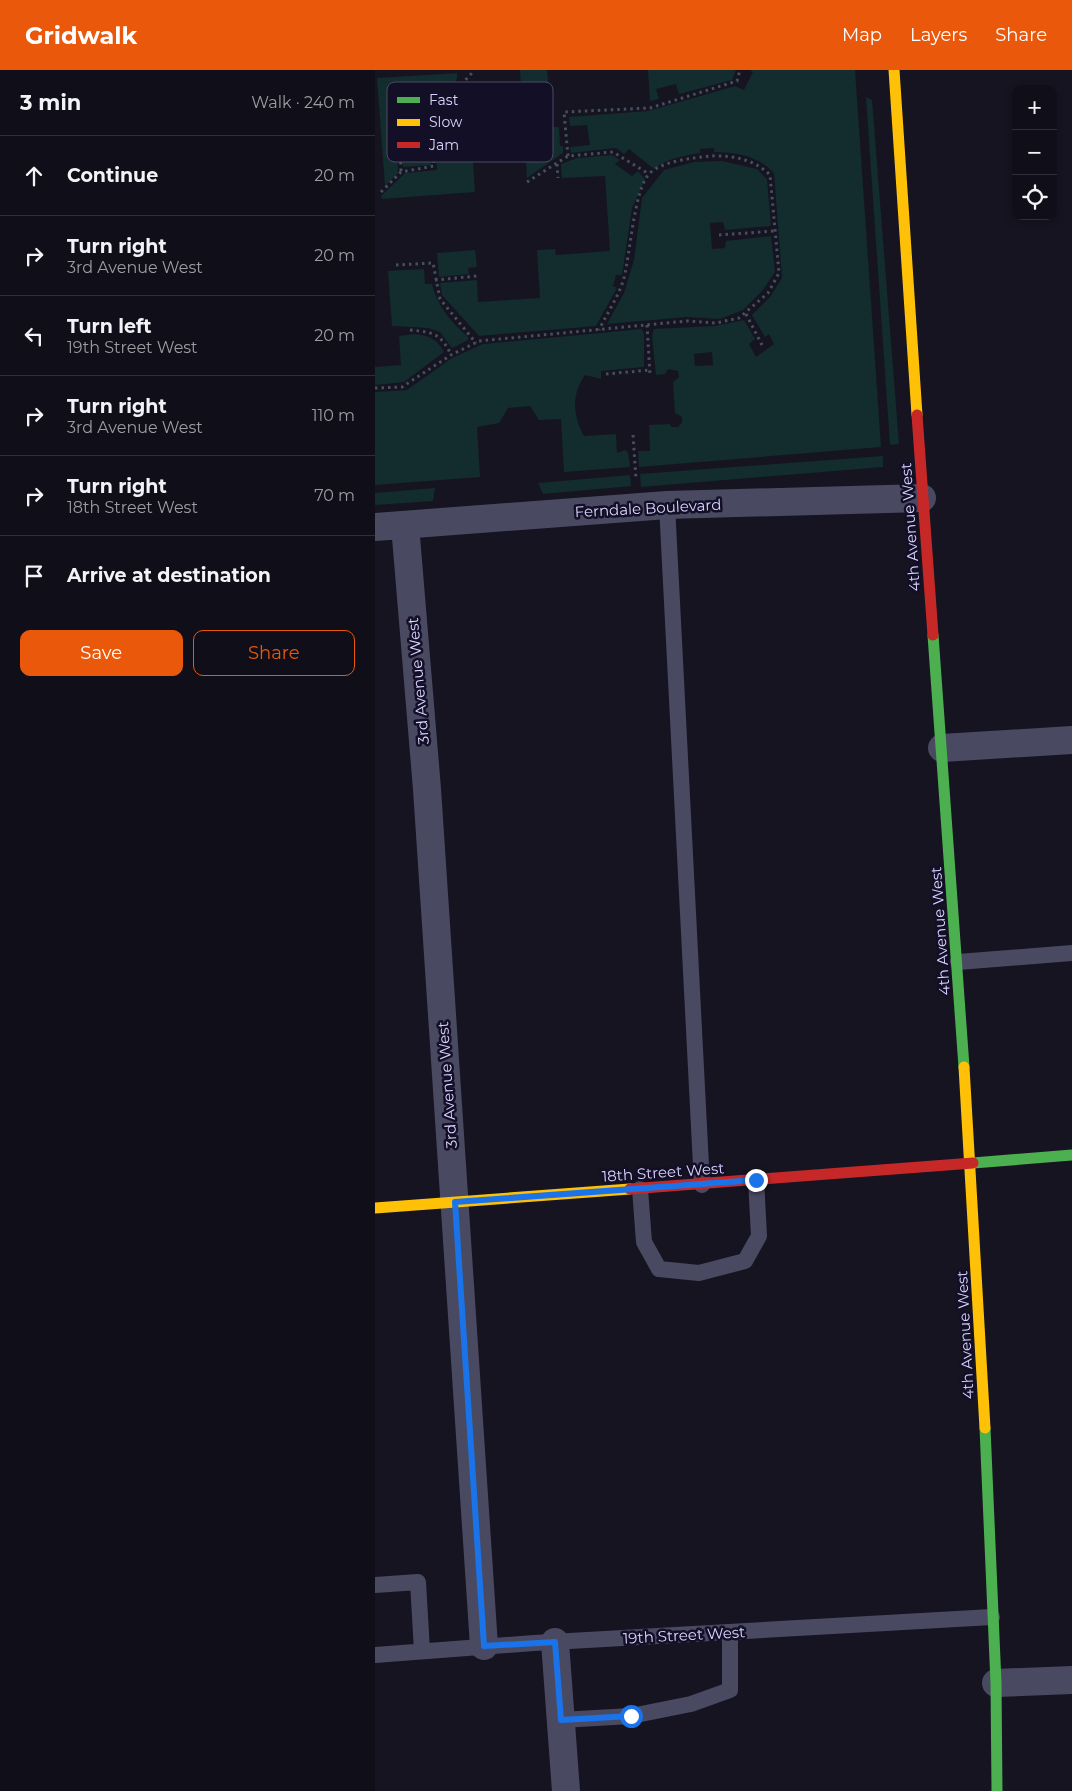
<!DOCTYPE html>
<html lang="en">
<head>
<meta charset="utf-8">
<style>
	:root { --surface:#100f19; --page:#191822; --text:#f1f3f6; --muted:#9c9ca2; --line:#302f38; --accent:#ea580c }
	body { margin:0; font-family:Montserrat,sans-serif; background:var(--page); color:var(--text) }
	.controls { position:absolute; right:15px; top:15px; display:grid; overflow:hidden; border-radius:10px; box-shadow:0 2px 8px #0003 }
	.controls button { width:45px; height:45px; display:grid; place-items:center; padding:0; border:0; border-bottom:1px solid var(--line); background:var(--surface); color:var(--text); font:25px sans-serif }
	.stop { position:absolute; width:15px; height:15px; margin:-11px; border:4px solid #1a73e8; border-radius:50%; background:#fff }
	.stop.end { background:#1a73e8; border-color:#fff; box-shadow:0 1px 5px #0008 }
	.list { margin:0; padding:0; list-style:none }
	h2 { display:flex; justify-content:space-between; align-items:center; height:65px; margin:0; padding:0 20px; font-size:21px }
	h2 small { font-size:16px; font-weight:400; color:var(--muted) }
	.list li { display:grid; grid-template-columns:32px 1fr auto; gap:15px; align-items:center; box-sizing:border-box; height:80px; padding:0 20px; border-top:1px solid var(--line) }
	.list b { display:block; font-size:19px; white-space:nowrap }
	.list p { margin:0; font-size:16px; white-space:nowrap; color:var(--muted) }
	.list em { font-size:16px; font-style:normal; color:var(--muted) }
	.actions { display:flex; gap:10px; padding:15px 20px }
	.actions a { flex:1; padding:11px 0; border:1px solid var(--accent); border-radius:10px; text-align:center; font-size:18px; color:var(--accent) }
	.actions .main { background:var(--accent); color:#fff }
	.icon { flex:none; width:28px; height:28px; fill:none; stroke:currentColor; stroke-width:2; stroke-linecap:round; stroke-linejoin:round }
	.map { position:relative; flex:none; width:697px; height:1721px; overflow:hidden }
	header { display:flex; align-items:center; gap:30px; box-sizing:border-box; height:70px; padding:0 25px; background:var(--accent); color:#fff }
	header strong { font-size:24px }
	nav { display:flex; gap:28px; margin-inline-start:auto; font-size:18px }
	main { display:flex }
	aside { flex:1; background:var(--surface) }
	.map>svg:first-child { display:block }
	.green { fill:#132c2d; fill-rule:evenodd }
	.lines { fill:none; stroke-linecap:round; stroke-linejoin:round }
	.path { stroke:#44505f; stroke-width:3; stroke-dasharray:2.5 4; stroke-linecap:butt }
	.lane { stroke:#4a4962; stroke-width:16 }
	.street { stroke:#4a4962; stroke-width:28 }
	.fast { stroke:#4caf50; stroke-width:11 }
	.slow { stroke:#ffc107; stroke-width:11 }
	.jam { stroke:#c62828; stroke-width:11 }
	.route { stroke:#1a73e8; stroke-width:6 }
	.labels { text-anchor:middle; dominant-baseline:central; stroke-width:5; stroke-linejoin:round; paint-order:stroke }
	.street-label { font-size:15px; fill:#d9d4ff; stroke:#130f26 }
	.key { fill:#130f26; stroke:#4e4a67; stroke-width:1 }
	.key-label { font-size:14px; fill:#d9d4ff }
</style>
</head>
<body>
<header>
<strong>Gridwalk</strong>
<nav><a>Map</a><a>Layers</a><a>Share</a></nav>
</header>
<main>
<aside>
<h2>3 min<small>Walk · 240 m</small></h2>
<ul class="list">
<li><svg class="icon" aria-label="ahead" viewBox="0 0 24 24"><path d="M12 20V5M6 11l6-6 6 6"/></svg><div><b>Continue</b></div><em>20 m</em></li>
<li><svg class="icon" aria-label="right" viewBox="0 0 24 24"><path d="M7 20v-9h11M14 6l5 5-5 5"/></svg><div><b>Turn right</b><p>3rd Avenue West</p></div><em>20 m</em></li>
<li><svg class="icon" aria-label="left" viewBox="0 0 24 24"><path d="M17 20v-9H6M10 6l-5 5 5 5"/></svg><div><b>Turn left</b><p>19th Street West</p></div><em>20 m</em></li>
<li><svg class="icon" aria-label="right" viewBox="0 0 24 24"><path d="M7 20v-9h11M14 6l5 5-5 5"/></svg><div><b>Turn right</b><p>3rd Avenue West</p></div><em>110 m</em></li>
<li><svg class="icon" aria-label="right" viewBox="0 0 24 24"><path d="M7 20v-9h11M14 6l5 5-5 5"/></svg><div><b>Turn right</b><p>18th Street West</p></div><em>70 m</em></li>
<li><svg class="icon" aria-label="arrive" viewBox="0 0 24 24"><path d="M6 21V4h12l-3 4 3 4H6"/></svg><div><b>Arrive at destination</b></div></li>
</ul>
<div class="actions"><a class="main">Save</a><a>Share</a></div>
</aside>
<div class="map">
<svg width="697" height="1721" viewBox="0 0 697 1721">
	<rect width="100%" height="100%" fill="#161421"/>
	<path class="green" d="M145,0H172L178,57H184L185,76H188V83L152,108Z
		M273,0H361L357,10L304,24L301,14L281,19L284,29L275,31Z
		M374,0H480L506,377L264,397L263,381H275L274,355L294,354L297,357H303L307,353V347L300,343L298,312L304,307L303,301L293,299L290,304L281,305L277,265L279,259L340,256L369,250L380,269L374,274L381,287L399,274L394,264L390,267L377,245L395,227L407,208L399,103C381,85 363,83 339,82V78L325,79V83C309,86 292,88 279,99L254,79L249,84L241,78L196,83L195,77L215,75L212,55L195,56L194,47L273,41L360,16L369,20L378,2ZM337,282L338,295L320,296L319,284Z
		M82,3V9L57,42L21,45L23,103L10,116L2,8Z
		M93,16L100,122L7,129L6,126L30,103L62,100L58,47L81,19Z
		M491,27L497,30L524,374L515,375Z
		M54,61L56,95L28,97L26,62Z
		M237,85L245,90L240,94L257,106L263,101L270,109L257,138L247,205H241L238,216L242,218L221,256L104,266L67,225L65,213L102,210L103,232L165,228L162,180L180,179L181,185L235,181L230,106L187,108L186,94L202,88Z
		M347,91L382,99L392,109L396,156L350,160L348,152L335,153L337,179L350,178L351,171L396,166L400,202L388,220L368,240L345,249L312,247L232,254L249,223L259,190L267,128L289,100L319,92Z
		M100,180L102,197L93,198L94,204L64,207L62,183Z
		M49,199L50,214H57C62,236 77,253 93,267V270L77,278L65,262L53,258L17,256L13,201Z
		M267,259L269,264V297L226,301V309L210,305C196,325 198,346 209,366L241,364L242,383L250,380L253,382L255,397L189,402L186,349L164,350L155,336L133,338L124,353L102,357L105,407L0,415V322L32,320L77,288L108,274Z
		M40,264C55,266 62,269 69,282L29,312L0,315V297L26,295L24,266Z
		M508,386V397L266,417L265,404Z
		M255,405L256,416L168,424L163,413Z
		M60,418L58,431L0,435V423Z"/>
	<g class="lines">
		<path class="path" d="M193,86L189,42L275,38L362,11L365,0
			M182,94L183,108
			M26,101L24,51L55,47
			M152,112L193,86L238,82L274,104
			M6,122L26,102L59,96L55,47L98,2
			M344,165L400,161
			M21,195L58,193L65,229L101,273
			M60,210L102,206
			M371,244L387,275
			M272,255L275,305
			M35,260C57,262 66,263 76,285
			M231,304L275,300
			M0,318L27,317L76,285L104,271L312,251L341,253L364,248L393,223L404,203L395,105C379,89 357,85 335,86C318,88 286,91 274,104C259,120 255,185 249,208C244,226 232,243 224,260
			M258,365L261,409"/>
		<path class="lane" d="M292,435L327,1115
			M583,892L697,883
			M265,1119L269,1172L284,1199L324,1203L370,1191L384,1166L381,1110
			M0,1515L43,1512L47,1581
			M0,1585L159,1573L617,1547
			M186,1650L256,1646L316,1634L355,1620V1562"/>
		<path class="street" d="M30,455L52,719L109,1576
			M0,457L292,435L547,428
			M567,678L697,670
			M180,1572L191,1721
			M621,1613L697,1610"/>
		<path class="fast" d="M558,565L589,997
			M598,1093L697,1085
			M610,1358L621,1613L622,1721"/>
		<path class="slow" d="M519,0L542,345
			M589,997L610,1358
			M0,1138L255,1119"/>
		<path class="jam" d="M542,345L558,565
			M255,1119L598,1093"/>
	</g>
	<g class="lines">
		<path class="route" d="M256,1646L186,1650L180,1572L109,1576L80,1132L381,1110"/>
	</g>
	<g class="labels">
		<g class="street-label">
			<text transform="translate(273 438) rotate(-3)">Ferndale Boulevard</text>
			<text transform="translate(535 457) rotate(-94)">4th Avenue West</text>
			<text transform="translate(43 611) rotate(-95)">3rd Avenue West</text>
			<text transform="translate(565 861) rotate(-94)">4th Avenue West</text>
			<text transform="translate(72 1015) rotate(-94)">3rd Avenue West</text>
			<text transform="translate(288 1102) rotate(-4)">18th Street West</text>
			<text transform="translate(590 1265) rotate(-93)">4th Avenue West</text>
			<text transform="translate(309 1565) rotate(-3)">19th Street West</text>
		</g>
	</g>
	<rect x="12" y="12" width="166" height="80" rx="8" class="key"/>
	<rect x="22" y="27" width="23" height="6" fill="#4caf50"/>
	<rect x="22" y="49" width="23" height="7" fill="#ffc107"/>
	<rect x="22" y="72" width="23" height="6" fill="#c62828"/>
	<g class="key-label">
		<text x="54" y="35">Fast</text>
		<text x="54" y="57">Slow</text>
		<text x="54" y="80">Jam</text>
	</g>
</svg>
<div class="controls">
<button>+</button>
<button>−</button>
<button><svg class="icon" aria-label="locate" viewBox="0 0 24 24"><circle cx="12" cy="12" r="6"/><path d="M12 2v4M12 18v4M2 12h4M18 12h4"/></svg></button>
</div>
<div class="stop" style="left:256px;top:1646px"></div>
<div class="stop end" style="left:381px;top:1110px"></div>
</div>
</main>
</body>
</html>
